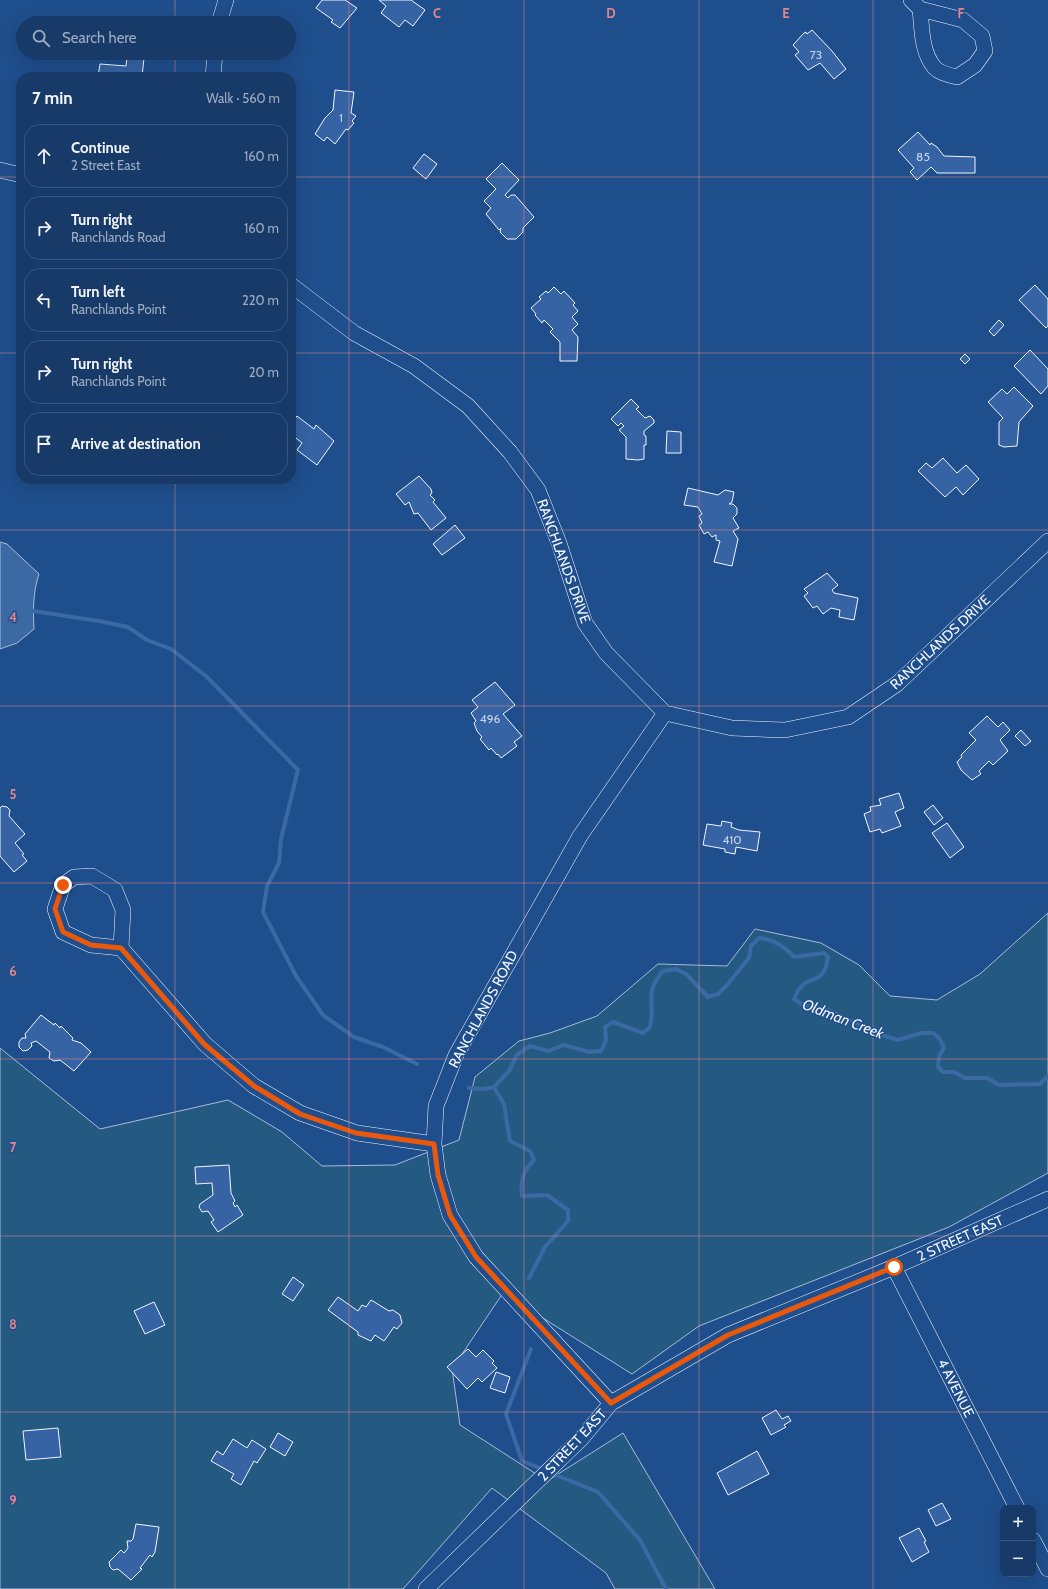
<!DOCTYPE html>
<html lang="en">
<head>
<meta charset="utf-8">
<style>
	:root { --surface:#173a69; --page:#244571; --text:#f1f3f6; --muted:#9eadc0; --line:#36547d }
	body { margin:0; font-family:Cabin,sans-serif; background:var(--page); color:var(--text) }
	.controls { position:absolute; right:12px; bottom:12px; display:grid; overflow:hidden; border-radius:8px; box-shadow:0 4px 16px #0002 }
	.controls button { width:36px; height:36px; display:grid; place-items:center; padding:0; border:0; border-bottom:1px solid var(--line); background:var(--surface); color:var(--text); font:20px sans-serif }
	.stop { position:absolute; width:12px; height:12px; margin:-9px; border:3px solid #ea580c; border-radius:50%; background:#fff }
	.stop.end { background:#ea580c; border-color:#fff; box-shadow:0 1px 4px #0008 }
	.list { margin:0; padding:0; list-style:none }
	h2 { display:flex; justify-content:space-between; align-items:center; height:52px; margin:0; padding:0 16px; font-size:17px }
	h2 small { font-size:13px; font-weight:400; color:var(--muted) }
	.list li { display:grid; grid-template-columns:26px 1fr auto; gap:12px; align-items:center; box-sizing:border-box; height:64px; margin:0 8px 8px; padding:0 8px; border:1px solid var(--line); border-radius:16px }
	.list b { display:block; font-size:15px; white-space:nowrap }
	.list p { margin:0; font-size:13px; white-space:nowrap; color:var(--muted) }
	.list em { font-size:13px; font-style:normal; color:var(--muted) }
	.icon { flex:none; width:22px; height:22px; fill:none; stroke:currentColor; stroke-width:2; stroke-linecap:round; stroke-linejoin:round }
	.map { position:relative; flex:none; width:1048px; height:1589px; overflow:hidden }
	.search { position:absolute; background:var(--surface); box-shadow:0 4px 16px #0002; left:16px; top:16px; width:280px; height:44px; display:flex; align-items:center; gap:10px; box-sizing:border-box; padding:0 14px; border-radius:22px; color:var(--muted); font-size:15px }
	.panel { position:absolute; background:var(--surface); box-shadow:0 4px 16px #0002; left:16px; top:72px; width:280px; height:412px; border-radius:16px }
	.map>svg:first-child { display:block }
	.green { fill:#245a82; stroke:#a8bbd7 }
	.water { fill:#3b69a3; stroke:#a8bbd7 }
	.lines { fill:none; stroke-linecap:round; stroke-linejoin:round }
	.stream { stroke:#3b69a3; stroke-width:4 }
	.building { fill:#3563a3; stroke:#f2f6ff }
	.minor-casing { stroke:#f2f6ff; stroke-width:16 }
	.minor { stroke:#1f4e8c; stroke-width:15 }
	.route { stroke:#ea580c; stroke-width:5 }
	.grid { fill:none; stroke:#e38589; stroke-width:1; stroke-opacity:0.55 }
	.labels { text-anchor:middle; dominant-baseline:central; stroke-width:3; stroke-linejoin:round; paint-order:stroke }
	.number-label { font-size:12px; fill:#c3d1e8 }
	.street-label { font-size:14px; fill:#f2f6ff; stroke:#1f4e8c }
	.water-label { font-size:15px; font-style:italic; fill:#f2f6ff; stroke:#1f4e8c }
	.grid-label { font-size:13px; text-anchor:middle; font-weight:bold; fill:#e38589; stroke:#1f4e8c; stroke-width:3; stroke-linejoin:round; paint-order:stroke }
</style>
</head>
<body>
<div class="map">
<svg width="1048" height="1589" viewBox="0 0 1048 1589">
	<rect width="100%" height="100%" fill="#1f4e8c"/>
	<path class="green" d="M1048,913V1173L949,1227L699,1326L632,1374L503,1293L452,1369L460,1425L547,1481L623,1433L715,1589H615L606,1573L492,1488L403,1589H0V1048L100,1129L228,1100L282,1132L322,1166L395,1165L459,1140L475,1077L519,1041L550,1033L597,1016L658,964L727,966L755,929L821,943L859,965L890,996L937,1000L980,974Z"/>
	<path class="water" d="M0,542L7,544L39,574C33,592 33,610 34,629L17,643L0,649Z"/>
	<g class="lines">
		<path class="stream" d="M33,611L99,621L128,627L147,640L171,649L206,676L298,770L281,839L279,863L267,886L263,912L296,976L323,1015L354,1037L383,1047L417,1064
			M494,1087L509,1071L517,1055L530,1046L548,1051L564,1045L589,1052L601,1051L606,1040L605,1027L613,1022L643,1033L650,1027C656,1003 643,994 663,971L676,969L686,974L708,997L718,994L727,985L749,958L751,946L759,938C773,939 784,946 794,957L824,953L828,957C824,986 811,974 800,988C797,991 796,996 794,999L803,1005L828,1010L882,1035L898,1040L921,1033H933L940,1039L944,1048L939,1056L938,1067L943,1072H954L965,1078H987L999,1085L1040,1084L1048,1076
			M494,1087L504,1104L510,1141L530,1151L534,1160C523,1171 520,1181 522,1196L547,1195L568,1210V1221L545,1247L529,1278
			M469,1088L483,1089L494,1087
			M531,1349L506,1414L522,1461L545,1470
			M551,1473L598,1492L640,1540L666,1589"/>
	</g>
	<path class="building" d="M322,0H345L357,8L340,28L331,22L333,20L316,8Z
		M379,0H411L425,10L413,26L405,20L399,27L381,13L386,6Z
		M812,30L832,51L846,69L834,79L820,63L808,70L795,55L799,52L793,45L804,33L806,32L807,34Z
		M127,57L144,58L142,77H98L100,64L126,66Z
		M335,90L354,92L351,113L356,116L352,121L354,123L348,130L346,129L335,144L327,137L324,141L315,134L325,118L333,110Z
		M918,132L930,145L931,143L937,147L944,156L975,157V173H937L931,167L917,180L910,172L914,168L898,150Z
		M424,154L437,164L426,179L413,168Z
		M502,163L519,180L505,195L508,198L511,195H515L534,217L523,228V232L516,239H507L500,232L501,228L499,230L486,214L491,208L484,201L496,189L486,179Z
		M1035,285L1048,299V326L1046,328L1019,300Z
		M554,287L561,294L564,291L575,303L573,305L578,311L572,317L578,324L572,330L578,337L577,361H560V342L550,332L553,329L544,320L542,323L535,315L536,314L531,308L541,299L539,297L546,291L548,293Z
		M999,320L1004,325L994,336L989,331Z
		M1030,350L1048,369V386L1041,394L1014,366Z
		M965,354L970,359L965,364L960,359Z
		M1014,387L1033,406L1019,422L1017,446L1004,447L999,445V422L1003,418L988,402L1002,389L1007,394Z
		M631,399L639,407L636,409L645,418L650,416L654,420V423L644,431V435L646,436V445H644V459L638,460L626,459V437L619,430L624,426L621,423L618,426L611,419Z
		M297,416L314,429L316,425L334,441L317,465L297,450L302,443L291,434V424Z
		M667,431L681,432V453H666Z
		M943,458L957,473L966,465L979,479L963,495L956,487L945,497L918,471L926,463L932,468Z
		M419,476L431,489L432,493L430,495L435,500L433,502L446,518L431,530L418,513L414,514L409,502L405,505L396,494Z
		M688,488L718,495L725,490L734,492L732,502L729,504H733L737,508V514L733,518L739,528L733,531L738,539L732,566L714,562L720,541L716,540V535L712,537L708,532L704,534L699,525L702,523L699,516L702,514L698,507L684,505Z
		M455,525L465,538L442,555L433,544Z
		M827,573L838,585L832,590L834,593L858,598L854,620L839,617L840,610L831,608L823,614L817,606L813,608L804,596L808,593L804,589Z
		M495,682L515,705L503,714L522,736L514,742L517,746L501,758L498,754L497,755L491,748L489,750L480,739L482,737L477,731L474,723L476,721L471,713L478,707L472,700Z
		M987,716L998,727L1003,722L1010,730L1000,740L1008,751L993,765L989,761L979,771L981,774L972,780L961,770L957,762L962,757L961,755L976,740L969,733Z
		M1021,730L1031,741L1025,746L1015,736Z
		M899,793L904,808L895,812L901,826L882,833L880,829L870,832L864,814L871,811L870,807L881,805L879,799Z
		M933,805L943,818L934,825L924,812Z
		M2,806L7,807L10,810L9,816L25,834L15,843L24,854L22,855L27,861L14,872L0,856V808Z
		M722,821L732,823L731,827L739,830L760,832L757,851L736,847L735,854L725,852V849L703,845L707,824L721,826Z
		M947,823L964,847L950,858L932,833Z
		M41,1015L54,1025L55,1023L60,1028L61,1026L73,1038L72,1040L81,1043L91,1052L74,1071L60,1060L54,1061L49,1058L50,1052L36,1041L31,1043L32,1046L28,1050L23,1051L19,1047V1042L22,1038H26L25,1034Z
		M229,1165L231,1193L235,1201L233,1203L235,1207L237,1205L243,1215L218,1232L211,1222L214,1220L208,1211L202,1212L199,1207L200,1204L213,1195L212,1183L196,1184L195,1167Z
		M293,1277L304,1285L293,1301L282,1294Z
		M338,1297L358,1311L362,1305L366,1307L371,1300L389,1311L393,1310L400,1315L402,1323L397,1329L394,1327L384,1341L375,1335L371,1341L358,1335V1332L328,1310Z
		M154,1302L165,1325L145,1334L134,1311Z
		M468,1349L476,1357L483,1350L494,1361L492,1363L497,1368L482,1382L478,1378L467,1389L447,1367Z
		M496,1372L510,1377L505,1393L490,1388Z
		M776,1410L782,1419L788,1416L791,1421L784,1425L786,1427L771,1435L762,1418Z
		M58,1428L61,1457L26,1460L23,1431Z
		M278,1433L293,1442L285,1456L270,1447Z
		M233,1439L247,1448L252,1440L266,1449L257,1463L254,1461L241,1485L231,1479L234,1474L211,1461L217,1451L223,1455Z
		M757,1451L769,1474L728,1495L717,1473Z
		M942,1503L951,1519L936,1526L928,1510Z
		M136,1524L159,1527L155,1552L152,1557L150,1555L140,1568L142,1569L131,1580L118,1569L113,1570L110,1567L109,1562L121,1550L124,1553L128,1548L127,1541H131L133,1539Z
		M919,1528L926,1541L924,1542L929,1552L912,1562L899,1538Z"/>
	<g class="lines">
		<g class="minor-casing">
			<path id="minor" d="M911,0L920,9L963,20L982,36L985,51L975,65L957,77C949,75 939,73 934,67C921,51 922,27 920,9
				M219,23L226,0
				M213,77L215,53
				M0,170L21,175
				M291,285L354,333L414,366L468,406L510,452L538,490L559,543L585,623L606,653L665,713L732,728L785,730L848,717L897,684L1048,541
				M92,876L115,890L123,910L121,948L91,945L63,932L55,909L63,885L74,877Z
				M121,948L205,1044L254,1086L300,1113L357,1133L434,1144
				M894,1267L1017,1508
				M611,1403L476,1257L450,1215L438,1175L434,1144L436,1106L456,1055L580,836L665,713
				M1033,1540L1048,1569
				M426,1589L582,1438L611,1403L728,1335L894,1267L1048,1199"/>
		</g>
		<use href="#minor" class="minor"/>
	</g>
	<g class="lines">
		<path class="route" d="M63,885L55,909L63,932L91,945L121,948L204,1044L254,1086L300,1114L356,1133L434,1144L438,1175L450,1215L476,1257L611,1403L728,1335L894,1267"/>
	</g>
	<path class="grid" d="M175,0V23M349,0V1589M524,0V1589M699,0V1589M873,0V1589M175,53V77M0,177H21M291,177H1048M0,353H21M291,353H1048M175,479V1589M0,530H1048M0,706H1048M0,883H1048M0,1059H1048M0,1236H1048M0,1412H1048"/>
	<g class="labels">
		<g class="number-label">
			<text x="816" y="54">73</text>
			<text x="341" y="117">1</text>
			<text x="923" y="156">85</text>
			<text x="490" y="718">496</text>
			<text x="732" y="839">410</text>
		</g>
		<g class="street-label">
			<text transform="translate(564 561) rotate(70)">RANCHLANDS DRIVE</text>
			<text transform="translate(940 642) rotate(-43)">RANCHLANDS DRIVE</text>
			<text transform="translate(483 1009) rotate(-62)">RANCHLANDS ROAD</text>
			<text transform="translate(960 1238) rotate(-24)">2 STREET EAST</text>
			<text transform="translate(956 1388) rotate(63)">4 AVENUE</text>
			<text transform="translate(572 1445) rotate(-47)">2 STREET EAST</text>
		</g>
		<g class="water-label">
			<text transform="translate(843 1019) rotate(21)">Oldman Creek</text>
		</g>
	</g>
	<g class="grid-label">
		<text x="437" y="18">C</text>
		<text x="611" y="18">D</text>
		<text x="786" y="18">E</text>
		<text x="961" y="18">F</text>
		<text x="13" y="622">4</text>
		<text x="13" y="799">5</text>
		<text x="13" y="976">6</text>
		<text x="13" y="1152">7</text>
		<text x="13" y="1329">8</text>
		<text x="13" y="1505">9</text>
	</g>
</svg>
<div class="controls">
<button>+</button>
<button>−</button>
</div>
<div class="stop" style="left:894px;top:1267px"></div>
<div class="stop end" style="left:63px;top:885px"></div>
<div class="search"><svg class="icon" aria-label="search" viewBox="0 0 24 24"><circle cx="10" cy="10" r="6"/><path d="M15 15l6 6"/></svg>Search here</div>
<section class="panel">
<h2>7 min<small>Walk · 560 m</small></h2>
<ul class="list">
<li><svg class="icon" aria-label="ahead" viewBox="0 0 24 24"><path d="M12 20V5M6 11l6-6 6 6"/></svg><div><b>Continue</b><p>2 Street East</p></div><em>160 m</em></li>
<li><svg class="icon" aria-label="right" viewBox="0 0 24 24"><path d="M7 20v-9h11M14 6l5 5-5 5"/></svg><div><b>Turn right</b><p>Ranchlands Road</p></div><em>160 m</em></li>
<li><svg class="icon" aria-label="left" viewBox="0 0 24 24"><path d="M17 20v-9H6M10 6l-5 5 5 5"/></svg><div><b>Turn left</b><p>Ranchlands Point</p></div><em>220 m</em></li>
<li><svg class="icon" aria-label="right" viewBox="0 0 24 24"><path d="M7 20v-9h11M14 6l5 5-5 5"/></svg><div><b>Turn right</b><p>Ranchlands Point</p></div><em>20 m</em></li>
<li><svg class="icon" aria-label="arrive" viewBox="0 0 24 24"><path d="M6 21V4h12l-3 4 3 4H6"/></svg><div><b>Arrive at destination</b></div></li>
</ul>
</section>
</div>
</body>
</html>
